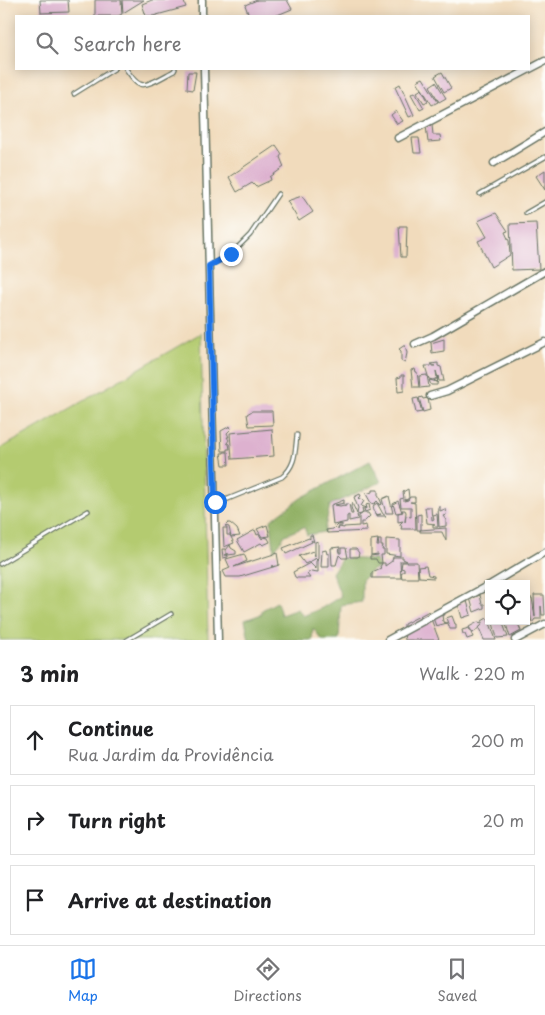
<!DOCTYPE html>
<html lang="en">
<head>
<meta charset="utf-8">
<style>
	:root { --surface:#fff; --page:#f2f2f2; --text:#202124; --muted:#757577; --line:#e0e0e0; --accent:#1a73e8 }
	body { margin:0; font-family:"Playpen Sans",sans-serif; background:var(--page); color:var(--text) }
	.controls { position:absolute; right:15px; bottom:15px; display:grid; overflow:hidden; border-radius:0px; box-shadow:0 2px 12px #0003 }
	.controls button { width:45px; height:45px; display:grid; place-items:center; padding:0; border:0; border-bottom:1px solid var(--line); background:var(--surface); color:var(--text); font:25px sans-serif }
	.stop { position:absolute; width:15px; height:15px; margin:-11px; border:4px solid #1a73e8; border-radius:50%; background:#fff }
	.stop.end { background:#1a73e8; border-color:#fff; box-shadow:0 1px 5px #0008 }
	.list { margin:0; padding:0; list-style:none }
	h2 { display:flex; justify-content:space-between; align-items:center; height:65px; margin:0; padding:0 20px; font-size:21px }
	h2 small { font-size:16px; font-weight:400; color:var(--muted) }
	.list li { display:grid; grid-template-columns:32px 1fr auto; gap:15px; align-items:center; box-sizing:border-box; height:70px; margin:0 10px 10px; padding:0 10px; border:1px solid var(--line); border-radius:0px }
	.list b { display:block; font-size:19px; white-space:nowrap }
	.list p { margin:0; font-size:16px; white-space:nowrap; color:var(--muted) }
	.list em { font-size:16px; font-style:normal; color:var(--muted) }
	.icon { flex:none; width:28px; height:28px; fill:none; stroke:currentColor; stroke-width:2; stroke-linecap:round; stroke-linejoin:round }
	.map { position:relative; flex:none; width:545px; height:640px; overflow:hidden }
	.search { position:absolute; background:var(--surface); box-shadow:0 2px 12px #0003; left:15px; right:15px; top:15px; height:55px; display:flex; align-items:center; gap:12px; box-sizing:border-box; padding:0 18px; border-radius:0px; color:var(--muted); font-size:19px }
	.sheet { height:305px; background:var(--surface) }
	nav { display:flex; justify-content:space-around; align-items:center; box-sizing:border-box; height:70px; border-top:1px solid var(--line); background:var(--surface); font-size:14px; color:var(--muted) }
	nav a { display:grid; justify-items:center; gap:2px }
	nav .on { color:var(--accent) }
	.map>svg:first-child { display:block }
	.green { fill:#b4cb70; stroke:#6a8452 }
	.forest { fill:#8faf62; stroke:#57764b }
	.building { fill:#ddb1cf }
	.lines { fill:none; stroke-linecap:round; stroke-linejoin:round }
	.lane-casing { stroke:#687464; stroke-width:5.5 }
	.street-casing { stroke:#687464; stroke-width:9 }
	.lane { stroke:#fff; stroke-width:3 }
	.street { stroke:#fff; stroke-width:6 }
	.route { stroke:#1a73e8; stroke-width:6 }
</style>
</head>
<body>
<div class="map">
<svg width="545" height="640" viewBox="0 0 545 640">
	<rect width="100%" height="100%" fill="#fdfcf7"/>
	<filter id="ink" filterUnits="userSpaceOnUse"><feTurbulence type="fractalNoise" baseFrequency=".02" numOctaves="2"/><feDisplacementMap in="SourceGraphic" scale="10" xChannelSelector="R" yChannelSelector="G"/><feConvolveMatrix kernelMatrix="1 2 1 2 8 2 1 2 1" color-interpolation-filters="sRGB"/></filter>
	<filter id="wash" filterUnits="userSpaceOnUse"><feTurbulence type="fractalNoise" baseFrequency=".0096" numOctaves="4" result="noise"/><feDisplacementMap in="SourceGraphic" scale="20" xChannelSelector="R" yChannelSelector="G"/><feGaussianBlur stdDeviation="1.12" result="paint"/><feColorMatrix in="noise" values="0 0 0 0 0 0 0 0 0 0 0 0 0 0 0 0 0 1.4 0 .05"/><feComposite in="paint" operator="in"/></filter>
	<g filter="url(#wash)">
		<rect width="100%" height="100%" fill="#f1dbbc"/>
		<path class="green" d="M201,333L208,640H0V449Z"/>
		<path class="forest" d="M370,461L381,482L330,505L324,532L307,535L304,527L285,535L274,551L271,520L301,498Z
			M342,558L376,560L379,568L372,570L362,580V602L341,605L339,640H322L313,628L312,640H249L245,620L262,614V610L277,602L281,615L298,609L303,616L322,608L341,596L332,573Z"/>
		<g id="blocks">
			<path class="building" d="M40,0H68L69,12L41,13Z
				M95,0H121L122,14L118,16H95Z
				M122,0H144L123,13Z
				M152,0H183L186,7L153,16H146L142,4Z
				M257,0H287L292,9L275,16H249L245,5Z
				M188,72H196L193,90L187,89Z
				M442,72L451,88L444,92L435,76Z
				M423,78L438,102L432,105L417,81Z
				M436,82L446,98L439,102L430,86Z
				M400,84L414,115L409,117L395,87Z
				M422,89L428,101L424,103L417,92Z
				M415,92L424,108L420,110L411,94Z
				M396,111L403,121L397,124L391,115Z
				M432,125L433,135H440L441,141L428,142L426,126Z
				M412,138H419L421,153H414Z
				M276,145L282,154L280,157L284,167L270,177L271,180L256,187L252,183L237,192L229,177Z
				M545,170V190L536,176Z
				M302,196L313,212L299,221L287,201Z
				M496,213L508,231L505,232L509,241L510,255L491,267L478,241L487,237L478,221Z
				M536,223L539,269L512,270L510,224Z
				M399,226H407L406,257H401Z
				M444,339V351L432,353L431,343Z
				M405,345L407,353L405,363L401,361V351L399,349Z
				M438,363V366L441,367L444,381H439L438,376L437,385H431L429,380L438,382L434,381L438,378L436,371L437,378L433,380L429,379L425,366H435L431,364Z
				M415,369L416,372H417L419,387H413L411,370Z
				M401,375H404V391L398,392L397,378L401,377Z
				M427,375L429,387L420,388L419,376Z
				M422,397L423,399L428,398L430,410L423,412L419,398Z
				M418,398L422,412L416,413L413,399Z
				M252,411H272L273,425L249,426L247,414Z
				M230,426L231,429L227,433L229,437H227L229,440L227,443L229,444L230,449H227V451H222L221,431Z
				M272,429L274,456L232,459L230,433Z
				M224,452H228L229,465H223L221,453H224Z
				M408,489L409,498L406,500L404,499V501L408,500L410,497H415V502H410L415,503L416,529H401L402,525H399L403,521L398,522V513L403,512L402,510H405L406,512L405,522L406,516L411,517V507H401L400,499L404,498L403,492Z
				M372,490H378V495L382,504L379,505L378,502L377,501L374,504L371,503L366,494L372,492Z
				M360,494L361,496L358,499L360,498L364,501L361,506L367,508L366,505L369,504L370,510L365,512L364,509L366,508H362L363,512L362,514L357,515L358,519L349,521V515L347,516V522L333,525L331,505L344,500V503L335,505L340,506L344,505L345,507V504H349L351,514H353L351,507L352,503L357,514L358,508L354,497Z
				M389,496L393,513H386L382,499Z
				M398,501L402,512L396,513L393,504Z
				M377,503L383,514L386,516H375L381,514L375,515L373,506Z
				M425,507H431L432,520L434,519L433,515L437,514L438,527H433V524H435L427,523Z
				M438,507H440V511L445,509L446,515L443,516L446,520V526L439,527Z
				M363,513H368L370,516L364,522H361V526L366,525L367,531L327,533L326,530L333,529L337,525L342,524V526H338V530L339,527L344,528V527L359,526V516Z
				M421,514V530H417V515Z
				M228,523H230L237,529L240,536L231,537L229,527L225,526Z
				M267,525L270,536L262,537L257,529Z
				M223,528H227V535H230L234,543L224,547Z
				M446,528V541L442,532H420V530Z
				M255,530L257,535L259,534L262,539L264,537L268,538L270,542L263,545L261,543L244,552L237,540Z
				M310,535H312L314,542L311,540L312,542L286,554L283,548L309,538L310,539Z
				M378,539L377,546H379L378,540H381V546H383L382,550H384V555H381L382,563H378L376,559H370V556L378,555V554L371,555V540Z
				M386,539L400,540V556L386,554Z
				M318,541V558L317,559L315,557V559L305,564L299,556L313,551L315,556V542Z
				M230,545L231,548L236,551V554L228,555V553L227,555L228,556V557L223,558L222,549H225L226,556V550Z
				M340,547L339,553H341V548H346L348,558H342L339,555L336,565H332L331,548Z
				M350,549H356L359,553L358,557H350Z
				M326,550L327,554L329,553V567H321L322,551Z
				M277,553L279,565L273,567V565V567L240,577H226L223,571L230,568L226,559L244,554L247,561L234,567Z
				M393,557H403V559L407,561H400L401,578H372V572L381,568L380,567L382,563H385V566L392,561Z
				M318,560V572L311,571L307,574L310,578H297L295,577L293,572L310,563L316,569V561Z
				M402,562H417L418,578H402L401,573L404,571V569L401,568Z
				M426,566L428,575L434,576V578L419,577L418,567Z
				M480,595L482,604H484V608L474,612L470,598Z
				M534,595H544L545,615H542L541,606V619H535L532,623L527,598H532L535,617Z
				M467,601L471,615L462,618L458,604Z
				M429,611L431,616L404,630V624Z
				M444,612L445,615H442L443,622L447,623L436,626L433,618Z
				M452,616L455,624H456V629H450L446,618Z
				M487,618L490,623L496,640H484L479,628L482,625L473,633L469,627L478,622L482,623V621Z
				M431,619L439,640H405L404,632Z
				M498,621H502L508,637L497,638L493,623Z
				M505,621L520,622L519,626L521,631L510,637Z
				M469,628L473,637L467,639L465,634H463L462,630Z"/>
		</g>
	</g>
	<g filter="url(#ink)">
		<use href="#blocks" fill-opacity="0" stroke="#687464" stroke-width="1"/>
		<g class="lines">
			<g class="lane-casing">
				<path id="lane" d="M126,69C130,74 134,82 140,84C147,88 167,74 174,71L175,69
					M74,94L114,69
					M480,194L545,157
					M526,213L545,202
					M210,265L231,254L250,235L278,194
					M216,502L228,499L282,477C296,465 295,452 297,435
					M0,564L88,511
					M127,640L171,614"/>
			</g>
			<g class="street-casing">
				<path id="street" d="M202,0V16
					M204,69L218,640
					M398,138L545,61
					M494,163L545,132
					M415,344L433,336L545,271
					M430,396L447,391L545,342
					M491,584L545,552
					M388,640L489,585
					M515,640L545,624"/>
			</g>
			<use href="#lane" class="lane"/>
			<use href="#street" class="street"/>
		</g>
	</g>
	<g class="lines" filter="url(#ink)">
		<path class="route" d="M215,502L209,266L231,254"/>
	</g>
</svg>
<div class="controls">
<button><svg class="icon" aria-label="locate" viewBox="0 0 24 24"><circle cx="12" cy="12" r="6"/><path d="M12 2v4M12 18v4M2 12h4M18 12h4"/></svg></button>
</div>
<div class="stop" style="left:215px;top:502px"></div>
<div class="stop end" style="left:231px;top:254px"></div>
<div class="search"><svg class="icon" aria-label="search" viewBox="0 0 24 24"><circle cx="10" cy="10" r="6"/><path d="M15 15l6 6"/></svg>Search here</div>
</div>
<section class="sheet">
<h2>3 min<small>Walk · 220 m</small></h2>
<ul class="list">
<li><svg class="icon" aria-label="ahead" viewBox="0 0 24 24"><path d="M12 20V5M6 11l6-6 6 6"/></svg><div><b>Continue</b><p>Rua Jardim da Providência</p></div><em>200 m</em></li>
<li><svg class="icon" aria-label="right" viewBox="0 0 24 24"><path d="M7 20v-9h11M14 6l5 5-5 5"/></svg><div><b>Turn right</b></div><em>20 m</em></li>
<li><svg class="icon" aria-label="arrive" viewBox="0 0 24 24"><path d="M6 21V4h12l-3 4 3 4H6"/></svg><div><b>Arrive at destination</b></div></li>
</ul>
</section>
<nav>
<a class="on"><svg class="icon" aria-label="map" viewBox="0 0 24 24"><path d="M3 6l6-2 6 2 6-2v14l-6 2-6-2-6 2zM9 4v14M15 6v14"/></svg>Map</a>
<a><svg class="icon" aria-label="directions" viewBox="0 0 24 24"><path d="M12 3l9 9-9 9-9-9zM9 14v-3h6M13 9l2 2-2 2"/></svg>Directions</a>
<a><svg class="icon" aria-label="saved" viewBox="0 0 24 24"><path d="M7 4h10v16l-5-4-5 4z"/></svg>Saved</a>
</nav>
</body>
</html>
